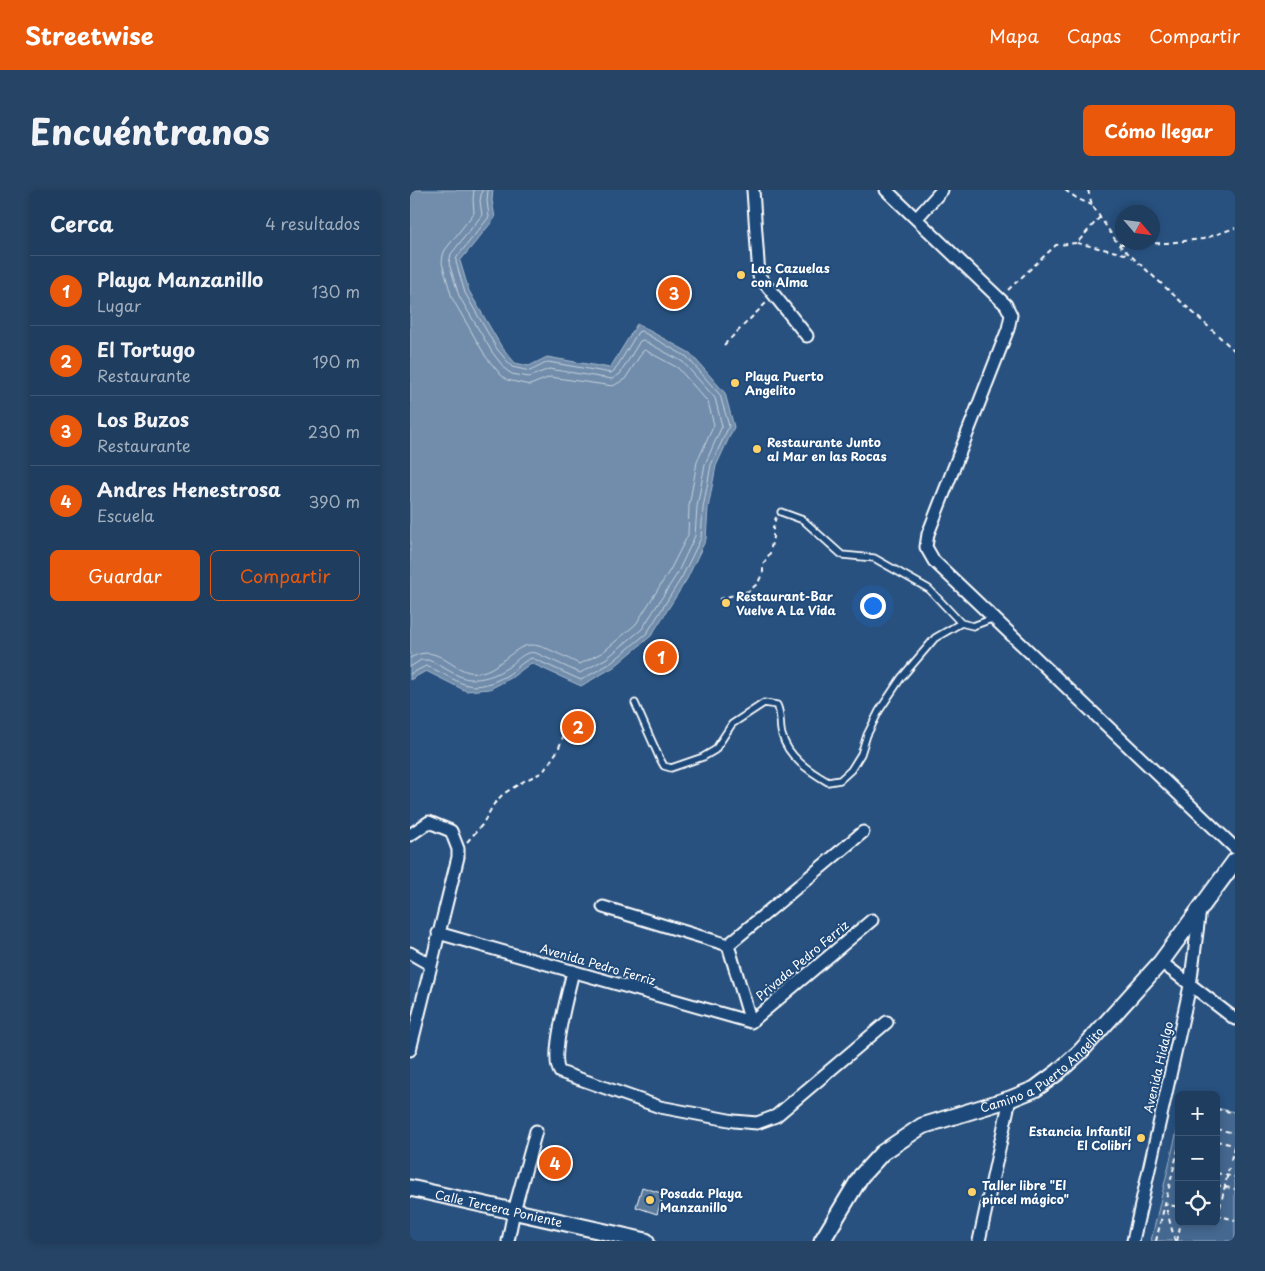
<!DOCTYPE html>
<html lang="es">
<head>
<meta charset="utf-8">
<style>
	:root { --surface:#1e3d5f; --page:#264465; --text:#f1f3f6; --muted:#a1aebd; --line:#3c5674; --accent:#ea580c }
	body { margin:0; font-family:"Playpen Sans",sans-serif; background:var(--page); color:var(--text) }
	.controls { position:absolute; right:15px; bottom:15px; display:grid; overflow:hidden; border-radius:8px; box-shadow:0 2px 8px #0003 }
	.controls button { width:45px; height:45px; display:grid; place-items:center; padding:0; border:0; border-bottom:1px solid var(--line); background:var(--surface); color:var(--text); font:25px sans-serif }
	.compass { position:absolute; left:705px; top:15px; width:45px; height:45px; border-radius:50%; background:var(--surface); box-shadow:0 2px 8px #0003; rotate:118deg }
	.you { position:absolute; left:462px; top:415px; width:18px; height:18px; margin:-12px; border:4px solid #fff; border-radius:50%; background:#1a73e8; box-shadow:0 0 0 8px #1a73e833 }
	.badge { display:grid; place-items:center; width:32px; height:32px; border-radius:50%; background:var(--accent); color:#fff; font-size:16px; font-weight:700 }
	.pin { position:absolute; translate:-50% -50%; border:2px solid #fff; box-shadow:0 1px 5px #0006 }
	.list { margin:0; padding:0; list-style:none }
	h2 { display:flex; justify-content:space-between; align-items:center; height:65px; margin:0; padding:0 20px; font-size:21px }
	h2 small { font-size:16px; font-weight:400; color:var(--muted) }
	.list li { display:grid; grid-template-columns:32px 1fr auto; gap:15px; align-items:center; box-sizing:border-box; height:70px; padding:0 20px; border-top:1px solid var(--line) }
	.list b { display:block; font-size:19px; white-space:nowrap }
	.list p { margin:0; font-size:16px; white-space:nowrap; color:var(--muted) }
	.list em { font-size:16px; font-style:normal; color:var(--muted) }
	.actions { display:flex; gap:10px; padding:15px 20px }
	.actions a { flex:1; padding:11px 0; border:1px solid var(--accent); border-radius:8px; text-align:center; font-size:18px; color:var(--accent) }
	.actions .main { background:var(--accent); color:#fff }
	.icon { flex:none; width:28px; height:28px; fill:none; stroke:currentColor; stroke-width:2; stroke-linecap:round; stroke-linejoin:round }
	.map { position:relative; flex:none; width:825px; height:1051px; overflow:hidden; border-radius:8px }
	header { display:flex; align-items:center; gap:30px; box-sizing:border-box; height:70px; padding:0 25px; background:var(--accent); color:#fff }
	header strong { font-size:24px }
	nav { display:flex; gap:28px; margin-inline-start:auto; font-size:18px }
	.intro { display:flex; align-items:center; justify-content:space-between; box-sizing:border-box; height:120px; padding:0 30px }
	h1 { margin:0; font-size:35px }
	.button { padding:12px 22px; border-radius:8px; background:var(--accent); color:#fff; font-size:18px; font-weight:700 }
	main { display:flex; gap:30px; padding:0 30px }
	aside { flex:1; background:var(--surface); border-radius:8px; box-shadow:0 2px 8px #0003 }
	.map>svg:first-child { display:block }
	.green { fill:#446890; stroke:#a2b4c8 }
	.water { fill:#718dab; stroke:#aabbcd }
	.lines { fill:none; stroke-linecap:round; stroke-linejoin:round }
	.shore { stroke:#c6d1dd; stroke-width:1 }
	.building { fill:#5a7a9d; stroke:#fff }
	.service-casing { stroke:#fff; stroke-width:9 }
	.minor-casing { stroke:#fff; stroke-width:15 }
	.tertiary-casing { stroke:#fff; stroke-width:19 }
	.path { stroke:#fff; stroke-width:2; stroke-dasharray:5 4; stroke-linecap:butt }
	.service { stroke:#1f4a7a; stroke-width:5.5 }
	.minor { stroke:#1f4a7a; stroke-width:11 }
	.tertiary { stroke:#1f4a7a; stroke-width:15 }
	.poi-dot { fill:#ffd166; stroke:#1f4a7a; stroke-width:2 }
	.labels { text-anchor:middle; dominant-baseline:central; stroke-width:4; stroke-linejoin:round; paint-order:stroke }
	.poi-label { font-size:12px; font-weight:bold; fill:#fff; stroke:#1f4a7a; text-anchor:start }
	.street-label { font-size:12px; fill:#fff; stroke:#1f4a7a }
</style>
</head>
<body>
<header>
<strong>Streetwise</strong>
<nav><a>Mapa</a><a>Capas</a><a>Compartir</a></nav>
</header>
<div class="intro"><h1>Encuéntranos</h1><a class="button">Cómo llegar</a></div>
<main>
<aside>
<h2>Cerca<small>4 resultados</small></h2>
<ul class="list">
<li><span class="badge">1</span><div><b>Playa Manzanillo</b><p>Lugar</p></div><em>130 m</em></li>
<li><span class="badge">2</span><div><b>El Tortugo</b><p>Restaurante</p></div><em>190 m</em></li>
<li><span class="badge">3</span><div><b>Los Buzos</b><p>Restaurante</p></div><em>230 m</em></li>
<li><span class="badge">4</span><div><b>Andres Henestrosa</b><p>Escuela</p></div><em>390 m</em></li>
</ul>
<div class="actions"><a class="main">Guardar</a><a>Compartir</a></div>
</aside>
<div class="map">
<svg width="825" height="1051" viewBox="0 0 825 1051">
	<rect width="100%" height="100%" fill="#28517f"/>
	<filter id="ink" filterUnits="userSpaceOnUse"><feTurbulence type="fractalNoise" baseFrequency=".02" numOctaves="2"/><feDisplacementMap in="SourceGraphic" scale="10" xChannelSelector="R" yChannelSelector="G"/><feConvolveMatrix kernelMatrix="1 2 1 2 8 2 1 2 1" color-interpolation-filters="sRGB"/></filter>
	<g filter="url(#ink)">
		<path class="green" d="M806,918L825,922V1051H741L769,932V1032H806Z"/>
		<path class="water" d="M0,0H83L82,10L85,28L50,71L59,101L91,156L105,173L119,176L137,167L200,178L227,134L280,163L315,203L324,237L306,276L298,318L296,349L277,389L241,446L204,477L171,496L121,473L101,488L80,499L56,501L16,481L0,490Z"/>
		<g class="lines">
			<path class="shore" d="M0,468C26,453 36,476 59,482C85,488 101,456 120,455C134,454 157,469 170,474L193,462L226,434L260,380L278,345L279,316L287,272L304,235L298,212L268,178L235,160L233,161L215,189L203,196L140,187L120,195L97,190L91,185L76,167L42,108L32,73L33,65L35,60L64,23L63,9L64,0
				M0,477L11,470H18C30,474 49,489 60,489C73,490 86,485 97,478C106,472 114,460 126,463L170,483L197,468L232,439L267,384L285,346L287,317L295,274L312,236L305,208L273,172L233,150L230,151L210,184L202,189L139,179L119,187L102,184L96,180L82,162L49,106L39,73L41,64L72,25L70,11L72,0
				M0,484L16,476C52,490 56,507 96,486C105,481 112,471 122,468L171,490L201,473L237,443L272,387L291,348L293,318L301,275L319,236L310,205L277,167L231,141L228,142L205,180L201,183L138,172L120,181L102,177L87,159L55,103L46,72L47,67L79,27L77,11L78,0"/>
		</g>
		<path class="building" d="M232,997L254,1004L247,1024L226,1017Z"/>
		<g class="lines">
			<g class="service-casing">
				<path id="service" d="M371,322L393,330L432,365L464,368L519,399L551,433L563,436L584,428
					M225,513L249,567L254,576L261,578L293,567L305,560L322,534L354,513L367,515C372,525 369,535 372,545C378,567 399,581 418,592L430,590L441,580L451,564L457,545L469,521L491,488L525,448L551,433"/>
			</g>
			<g class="minor-casing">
				<path id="minor" d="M343,0L349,86L397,146
					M476,0L596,115L601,125L598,139L518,344L516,357L524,371L825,658
					M506,29L532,0
					M0,645L19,632L41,641L48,659V667L0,860
					M193,717L318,755
					M28,743L341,832
					M318,755L453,642
					M318,755L341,832
					M0,763L21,775
					M751,772L825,829
					M163,781C159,801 139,868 150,882L250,917L324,931L347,933L366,926L477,832
					M341,832L462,730
					M98,1051L104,1021L126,941
					M569,1051L600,909
					M723,1051L780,796L790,719"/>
			</g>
			<g class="tertiary-casing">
				<g id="tertiary">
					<path id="s1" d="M0,998L236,1051"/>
					<path id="s2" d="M412,1051L451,986L472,963L512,936L600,909L625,899L648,882L670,862L751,772L825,671"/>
				</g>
			</g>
			<path class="path" d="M655,0L668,9L682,15
				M678,0L682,15L708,54L825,161
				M667,53L719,65
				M709,54L757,53L793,49L825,38
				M598,100L646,55L667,53L690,27
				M314,155L357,112
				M309,409L339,401L348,393L353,382V375L360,363L363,347V338L366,327
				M57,652L72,635L84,614L93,604L114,591L133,582L148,560L158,534
				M806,919L825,923
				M806,939L825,943
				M806,951L824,955
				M821,970L825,952
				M806,983L825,987
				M806,995L825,999
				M806,1025L825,1030
				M808,1026L819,978
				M746,1051L769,956
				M765,1051L755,1014L769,1017
				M767,1051L771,1032"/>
			<use href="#service" class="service"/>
			<use href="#minor" class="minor"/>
			<use href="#tertiary" class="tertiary"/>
		</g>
	</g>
	<g class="poi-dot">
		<circle cx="331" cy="85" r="5"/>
		<circle cx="325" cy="193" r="5"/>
		<circle cx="347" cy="259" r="5"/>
		<circle cx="316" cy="413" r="5"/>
		<circle cx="731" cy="948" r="5"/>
		<circle cx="562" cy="1002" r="5"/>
		<circle cx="240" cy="1010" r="5"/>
	</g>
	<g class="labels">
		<g class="poi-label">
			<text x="341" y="78">Las Cazuelas<tspan x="341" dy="14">con Alma</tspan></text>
			<text x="335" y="186">Playa Puerto<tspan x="335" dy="14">Angelito</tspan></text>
			<text x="357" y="252">Restaurante Junto<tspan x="357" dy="14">al Mar en las Rocas</tspan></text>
			<text x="326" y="406">Restaurant-Bar<tspan x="326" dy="14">Vuelve A La Vida</tspan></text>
			<text x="721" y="941" text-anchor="end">Estancia Infantil<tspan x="721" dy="14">El Colibrí</tspan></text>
			<text x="572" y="995">Taller libre "El<tspan x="572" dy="14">pincel mágico"</tspan></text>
			<text x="250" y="1003">Posada Playa<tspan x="250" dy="14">Manzanillo</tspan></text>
		</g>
		<g class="street-label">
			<text transform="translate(392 770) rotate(-40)">Privada Pedro Ferriz</text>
			<text transform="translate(188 774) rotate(16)">Avenida Pedro Ferriz</text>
			<text transform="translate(748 877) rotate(-77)">Avenida Hidalgo</text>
			<text stroke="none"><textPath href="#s2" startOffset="290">Camino a Puerto Angelito</textPath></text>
			<text stroke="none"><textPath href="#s1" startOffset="91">Calle Tercera Poniente</textPath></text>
		</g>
	</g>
</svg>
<div class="controls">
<button>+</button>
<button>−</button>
<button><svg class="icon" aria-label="locate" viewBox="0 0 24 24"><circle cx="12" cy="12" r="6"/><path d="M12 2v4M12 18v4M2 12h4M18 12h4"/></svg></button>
</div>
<svg class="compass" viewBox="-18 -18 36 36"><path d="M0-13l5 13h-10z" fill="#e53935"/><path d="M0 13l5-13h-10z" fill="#a1aebd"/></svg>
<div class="you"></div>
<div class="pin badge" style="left:251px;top:467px">1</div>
<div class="pin badge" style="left:168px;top:537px">2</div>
<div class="pin badge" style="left:264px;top:103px">3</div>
<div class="pin badge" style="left:145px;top:973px">4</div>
</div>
</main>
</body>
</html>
